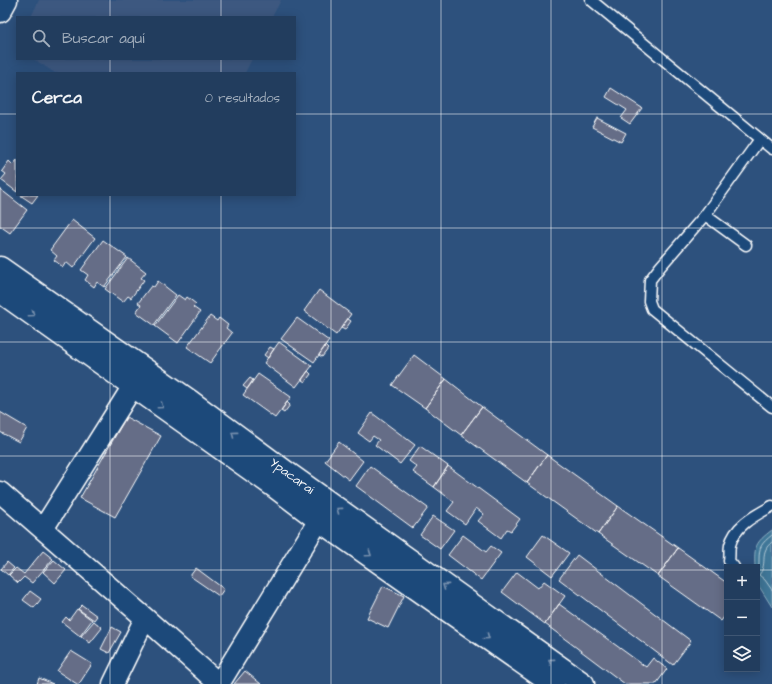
<!DOCTYPE html>
<html lang="es">
<head>
<meta charset="utf-8">
<style>
	:root { --surface:#223d5e; --page:#2a4464; --text:#f1f3f6; --muted:#a2aebc; --line:#3f5673 }
	body { margin:0; font-family:"Architects Daughter",sans-serif; background:var(--page); color:var(--text) }
	.controls { position:absolute; right:12px; bottom:12px; display:grid; overflow:hidden; border-radius:0px; box-shadow:0 2px 10px #0003 }
	.controls button { width:36px; height:36px; display:grid; place-items:center; padding:0; border:0; border-bottom:1px solid var(--line); background:var(--surface); color:var(--text); font:20px sans-serif }
	.list { margin:0; padding:0; list-style:none }
	h2 { display:flex; justify-content:space-between; align-items:center; height:52px; margin:0; padding:0 16px; font-size:17px }
	h2 small { font-size:13px; font-weight:400; color:var(--muted) }
	.icon { flex:none; width:22px; height:22px; fill:none; stroke:currentColor; stroke-width:2; stroke-linecap:round; stroke-linejoin:round }
	.map { position:relative; flex:none; width:772px; height:684px; overflow:hidden }
	.search { position:absolute; background:var(--surface); box-shadow:0 2px 10px #0003; left:16px; top:16px; width:280px; height:44px; display:flex; align-items:center; gap:10px; box-sizing:border-box; padding:0 14px; border-radius:0px; color:var(--muted); font-size:15px }
	.panel { position:absolute; background:var(--surface); box-shadow:0 2px 10px #0003; left:16px; top:72px; width:280px; height:124px; border-radius:0px }
	.map>svg:first-child { display:block }
	.built { fill:#3e5980 }
	.water { fill:#3f7798; stroke:#8cadc1 }
	.lines { fill:none; stroke-linecap:round; stroke-linejoin:round }
	.shore { stroke:#b2c9d6; stroke-width:1 }
	.building { fill:#656d87; stroke:#fff }
	.service-casing { stroke:#fff; stroke-width:13 }
	.minor-casing { stroke:#fff; stroke-width:23 }
	.tertiary-casing { stroke:#fff; stroke-width:25 }
	.secondary-casing { stroke:#fff; stroke-width:25 }
	.service { stroke:#1f4a7a; stroke-width:10 }
	.minor { stroke:#1f4a7a; stroke-width:20 }
	.tertiary { stroke:#1f4a7a; stroke-width:22 }
	.secondary { stroke:#1f4a7a; stroke-width:22 }
	.oneway { stroke:#7992af }
	.grid { fill:none; stroke:#fff; stroke-width:1; stroke-opacity:0.55 }
	.labels { text-anchor:middle; dominant-baseline:central; stroke-width:3.5; stroke-linejoin:round; paint-order:stroke }
	.street-label { font-size:13px; fill:#fff; stroke:#1f4a7a }
</style>
</head>
<body>
<div class="map">
<svg width="772" height="684" viewBox="0 0 772 684">
	<rect width="100%" height="100%" fill="#2d517d"/>
	<filter id="ink" filterUnits="userSpaceOnUse"><feTurbulence type="fractalNoise" baseFrequency=".025" numOctaves="2"/><feDisplacementMap in="SourceGraphic" scale="8" xChannelSelector="R" yChannelSelector="G"/><feConvolveMatrix kernelMatrix="1 2 1 2 8 2 1 2 1" color-interpolation-filters="sRGB"/></filter>
	<g filter="url(#ink)">
		<path class="built" d="M39,0H281L272,17H31Z
			M34,59H252L245,73H55Z"/>
		<path class="water" d="M772,530V607L757,583V567H755C754,546 755,543 772,530Z"/>
		<g class="lines">
			<path class="shore" d="M772,542C758,553 769,562 759,575L765,580L772,590
				M757,570C759,567 759,565 759,561C759,546 761,544 772,535"/>
		</g>
		<path class="building" d="M611,88L642,108L630,124L621,118L627,110L606,97Z
			M597,118L626,133L621,142L592,127Z
			M17,160V192L1,180L6,174L2,171L9,161L13,165Z
			M0,189L27,210L10,233L0,226Z
			M20,195H38L32,203Z
			M72,220L95,238L73,268L66,262L63,267L54,260L57,256L50,250Z
			M103,240L127,257L104,287L97,282L94,287L85,280L88,275L81,270Z
			M128,258L146,272L141,278L144,280L131,298L128,296L123,302L105,289Z
			M158,281L176,295L154,325L136,312L141,305L138,303L151,286L154,287Z
			M319,290L351,314L336,335L304,311Z
			M178,295L185,300L187,297L196,304L193,307L200,312L178,343L155,326Z
			M210,316L217,321L219,318L228,325L226,328L232,333L210,363L187,347Z
			M297,318L329,341L314,362L281,339Z
			M348,319L351,321L345,330L341,328Z
			M279,342L312,366L296,387L264,363Z
			M325,346L328,349L322,357L319,355Z
			M270,347L274,349L268,358L264,355Z
			M414,355L446,379L425,408L392,385Z
			M308,371L311,374L305,382L302,380Z
			M258,374L291,397L275,418L243,395Z
			M250,378L253,380L247,389L243,386Z
			M446,379L482,407L461,435L425,408Z
			M287,402L290,405L284,413L281,411Z
			M482,407L547,455L527,483L461,435Z
			M0,412L27,428L19,442L0,432Z
			M372,413L415,445L400,464L375,445L379,440L373,436L369,441L358,433Z
			M126,417L161,436L115,517L80,498Z
			M339,442L363,461L349,480L325,461Z
			M420,446L448,466L434,487L413,472L417,467L409,461Z
			M547,455L618,506L598,534L527,483Z
			M370,466L428,508L413,528L356,486Z
			M448,466L520,519L511,531L507,529L501,538L478,521L484,514L476,508L465,524L447,511L454,502L434,487Z
			M618,506L678,548L658,576L598,534Z
			M433,516L454,530L440,549L420,535Z
			M463,535L486,552L491,546L501,553L481,580L448,555Z
			M543,535L569,553L552,576L527,557Z
			M678,548L727,583V613L721,621L658,576Z
			M43,551L53,559L32,583L24,577L18,583L9,575L16,568L24,574Z
			M577,555L691,641L673,665L559,579Z
			M54,560L66,570L55,583L43,572Z
			M7,562L14,568L8,575L1,569Z
			M196,568L224,589L219,596L190,576Z
			M517,572L538,588L544,581L565,596L545,624L502,592Z
			M383,586L404,596L388,628L367,618Z
			M30,591L41,599L34,608L23,600Z
			M559,604L646,667L653,658L667,669L656,684H625L545,624Z
			M82,605L97,616L94,620L78,609Z
			M77,609L92,620L80,636L62,622L66,617L69,620Z
			M94,621L102,628L90,643L81,636Z
			M112,627L121,632L109,653L101,649Z
			M71,651L92,664L79,684H77L57,671Z
			M245,671L261,684H234Z
			M39,678L53,684H37Z"/>
		<g class="lines">
			<g class="service-casing">
				<path id="service" d="M591,0L772,149
					M760,139L705,215L660,267L650,280L649,301L652,309L772,407
					M705,215L746,245
					M734,567L729,561C730,556 729,550 730,545C735,525 756,515 772,506"/>
			</g>
			<g class="minor-casing">
				<path id="minor" d="M0,492L145,618L219,684
					M43,529L133,386
					M113,684L145,618
					M219,684L319,520"/>
			</g>
			<g class="tertiary-casing">
				<path id="tertiary" d="M0,268L191,402L283,470L583,684
					M0,291L274,486L319,520L553,684"/>
			</g>
			<g class="secondary-casing">
				<path id="secondary" d="M0,11L6,0"/>
			</g>
			<use href="#service" class="service"/>
			<use href="#minor" class="minor"/>
			<use href="#tertiary" class="tertiary"/>
			<use href="#secondary" class="secondary"/>
		</g>
		<defs><path id="oneway-chevron" d="M-2-3.5L2.5 0L-2 3.5" fill="none" stroke-width="1.6" stroke-linecap="round" stroke-linejoin="round"/></defs>
		<g class="oneway">
			<use href="#oneway-chevron" transform="translate(32 314) rotate(35)"/>
			<use href="#oneway-chevron" transform="translate(161 406) rotate(35)"/>
			<use href="#oneway-chevron" transform="translate(234 434) rotate(-143)"/>
			<use href="#oneway-chevron" transform="translate(339 510) rotate(-144)"/>
			<use href="#oneway-chevron" transform="translate(369 554) rotate(35)"/>
			<use href="#oneway-chevron" transform="translate(445 586) rotate(-144)"/>
			<use href="#oneway-chevron" transform="translate(487 637) rotate(36)"/>
			<use href="#oneway-chevron" transform="translate(551 661) rotate(-144)"/>
		</g>
	</g>
	<path class="grid" d="M110,0V17M221,0V17M331,0V684M441,0V684M551,0V684M662,0V684M110,59V73M221,59V73M0,114H17M295,114H772M110,195V684M221,195V684M0,228H772M0,342H772M0,456H772M0,570H727M757,570H772"/>
	<g class="labels">
		<g class="street-label">
			<text transform="translate(292 476) rotate(36)">Ypacarai</text>
		</g>
	</g>
</svg>
<div class="controls">
<button>+</button>
<button>−</button>
<button><svg class="icon" aria-label="layers" viewBox="0 0 24 24"><path d="M12 4l9 5-9 5-9-5zM3 14l9 5 9-5"/></svg></button>
</div>
<div class="search"><svg class="icon" aria-label="search" viewBox="0 0 24 24"><circle cx="10" cy="10" r="6"/><path d="M15 15l6 6"/></svg>Buscar aquí</div>
<section class="panel">
<h2>Cerca<small>0 resultados</small></h2>
<ul class="list">
</ul>
</section>
</div>
</body>
</html>
